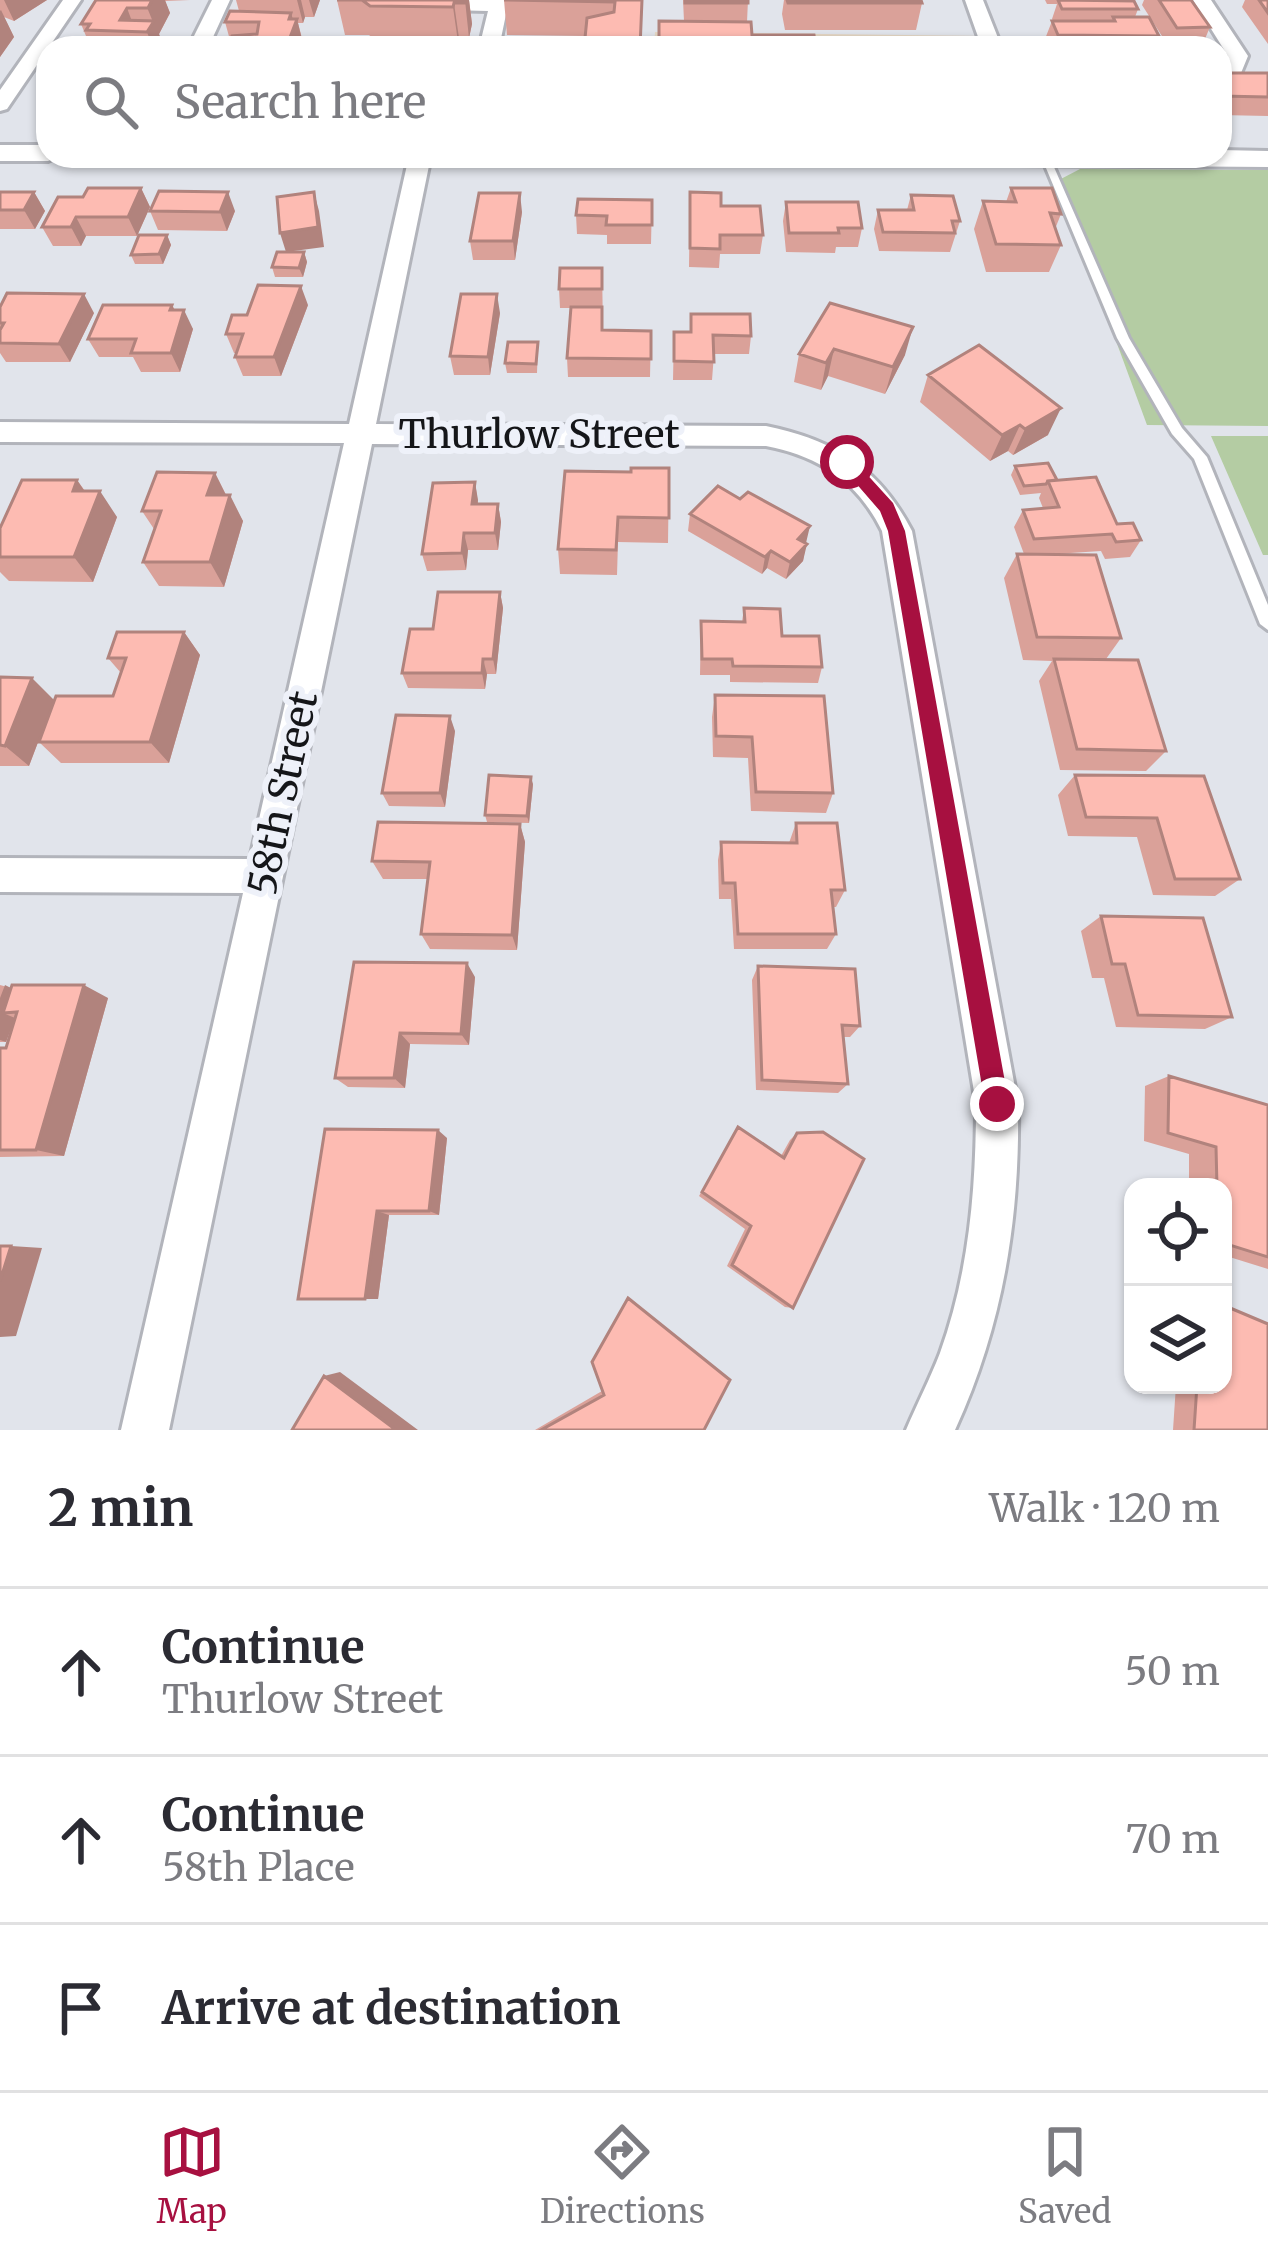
<!DOCTYPE html>
<html lang="en">
<head>
<meta charset="utf-8">
<style>
	:root { --surface:#fff; --page:#f7f7f7; --text:#2b2b33; --muted:#7c7c81; --line:#e1e1e2; --accent:#a71040 }
	body { margin:0; font-family:Merriweather,serif; background:var(--page); color:var(--text) }
	.controls { position:absolute; right:36px; bottom:36px; display:grid; overflow:hidden; border-radius:24px; box-shadow:0 3px 9px #0004 }
	.controls button { width:108px; height:108px; display:grid; place-items:center; padding:0; border:0; border-bottom:3px solid var(--line); background:var(--surface); color:var(--text); font:60px sans-serif }
	.stop { position:absolute; width:36px; height:36px; margin:-27px; border:9px solid #a71040; border-radius:50%; background:#fff }
	.stop.end { background:#a71040; border-color:#fff; box-shadow:0 3px 12px #0008 }
	.list { margin:0; padding:0; list-style:none }
	h2 { display:flex; justify-content:space-between; align-items:center; height:156px; margin:0; padding:0 48px; font-size:51px }
	h2 small { font-size:39px; font-weight:400; color:var(--muted) }
	.list li { display:grid; grid-template-columns:78px 1fr auto; gap:36px; align-items:center; box-sizing:border-box; height:168px; padding:0 48px; border-top:3px solid var(--line) }
	.list b { display:block; font-size:45px; white-space:nowrap }
	.list p { margin:0; font-size:39px; white-space:nowrap; color:var(--muted) }
	.list em { font-size:39px; font-style:normal; color:var(--muted) }
	.icon { flex:none; width:66px; height:66px; fill:none; stroke:currentColor; stroke-width:2; stroke-linecap:round; stroke-linejoin:round }
	.map { position:relative; flex:none; width:1268px; height:1430px; overflow:hidden }
	.search { position:absolute; background:var(--surface); box-shadow:0 3px 9px #0004; left:36px; right:36px; top:36px; height:132px; display:flex; align-items:center; gap:30px; box-sizing:border-box; padding:0 42px; border-radius:36px; color:var(--muted); font-size:45px }
	.sheet { height:660px; background:var(--surface) }
	nav { display:flex; justify-content:space-around; align-items:center; box-sizing:border-box; height:168px; border-top:3px solid var(--line); background:var(--surface); font-size:33px; color:var(--muted) }
	nav a { display:grid; justify-items:center; gap:6px }
	nav .on { color:var(--accent) }
	.map>svg:first-child { display:block }
	.commercial { fill:#e6d8c5 }
	.green { fill:#b4cca3 }
	.lines { fill:none; stroke-linecap:round; stroke-linejoin:round }
	.service-casing { stroke:#b2b4bb; stroke-width:6 }
	.minor-casing { stroke:#b2b4bb; stroke-width:6 }
	.tertiary-casing { stroke:#b2b4bb; stroke-width:6 }
	.service { fill:#fff; fill-rule:evenodd }
	.minor { fill:#fff; fill-rule:evenodd }
	.tertiary { fill:#fff; fill-rule:evenodd }
	.wall { fill:#daa199 }
	.shaded-wall { fill:#b1837d }
	.building { fill:#fdbbb2; stroke:#b1837d; stroke-width:3 }
	.route { fill:#a71040 }
	.labels { text-anchor:middle; dominant-baseline:central; stroke-width:12; stroke-linejoin:round; paint-order:stroke }
	.street-label { font-size:39px; fill:#151619; stroke:#eef1f9 }
</style>
</head>
<body>
<div class="map">
<svg width="1268" height="1430" viewBox="0 0 1268 1430">
	<rect width="100%" height="100%" fill="#e1e4eb"/>
	<path class="commercial" d="M655,32L987,36L992,48H654Z"/>
	<path class="green" d="M1080,169L1268,170V426L1147,425L1057,181Z
		M1211,436H1268V555H1263Z"/>
	<g class="lines">
		<g class="service-casing">
			<path id="service" d="M1041,156L1050,158L1129,338L1182,428L1207,457L1268,605V630L1260,624L1194,459L1172,434L1117,338Z"/>
		</g>
		<g class="minor-casing">
			<path id="minor" d="M63,0H81L7,109L0,111V90Z
				M212,0H230L208,48H188Z
				M427,0H509L499,48H479L488,11L448,10Z
				M965,0H983L1002,48H982Z
				M1193,0H1211L1248,56L1241,73L1220,78V66L1228,56Z
				M409,156H431L376,424L766,426C835,440 879,468 912,531L1018,1104C1020,1219 1003,1325 955,1430H906C917,1404 930,1379 940,1353C969,1273 976,1189 976,1104L882,531C858,482 819,456 766,446L372,444L169,1430H121L243,893L0,892V858L250,859L344,443L0,442V422L349,424Z"/>
		</g>
		<g class="tertiary-casing">
			<path id="tertiary" d="M0,145H48V156H60L48,161H0Z
				M1220,150L1268,151V167L884,164L870,156H1220Z"/>
		</g>
		<use href="#service" class="service"/>
		<use href="#minor" class="minor"/>
		<use href="#tertiary" class="tertiary"/>
	</g>
	<path class="wall" d="M0,0H47L14,21L4,17L14,37L0,57Z
		M96,0H190L165,1L170,13L159,34L164,48H91L81,24Z
		M236,0H320L314,17H305L303,23H298L304,46L230,40L225,22L239,11Z
		M337,0H469L472,24L469,38H459L458,42L377,41L369,35H345Z
		M504,0H642L641,48H586V36L507,35Z
		M683,0H748L747,22L752,35L816,48L684,21Z
		M784,0H921L922,3L916,30H785L782,14Z
		M1045,0H1118L1138,9L1135,17L1159,36L1154,48H1049L1045,39L1052,21H1053L1052,19L1057,4H1047Z
		M1144,0H1191L1210,27L1202,46L1169,47L1142,5Z
		M1245,0H1268V44L1242,7Z
		M1220,73H1268V116L1220,115Z
		M141,188L150,207L137,236H86L81,246H53L42,227L83,197Z
		M1011,188L1061,214L1055,229L1061,245L1049,272H986L974,229L983,201L1006,202Z
		M0,192H34L45,211L35,229H0Z
		M690,192L721,206L763,235L760,254H720L719,268L689,267Z
		M911,195L960,221L950,252L879,251L874,229L878,210H907Z
		M652,200L651,244H607V235L577,234L576,215Z
		M786,202L862,228L858,247H836L835,253L786,252L783,221Z
		M150,211H235L227,231L158,230Z
		M522,212L515,260H473L470,241Z
		M167,235L171,245L163,264H135L131,255Z
		M304,252L307,262L303,277H275L272,267Z
		M602,268L603,330L651,331L650,377H568L567,358L570,308H560L559,289Z
		M830,303L905,355L885,394L828,376L821,390L794,382L799,354Z
		M172,305L175,310L193,329L180,372H141L133,357H99L88,339Z
		M308,305L281,376H243L235,357L236,353H234L226,334L247,315Z
		M0,307L94,313L70,362H6L0,353Z
		M500,313L490,375H454L450,356Z
		M691,314L751,336L749,354H714L712,380H673L674,332H690Z
		M538,342L537,373H507L505,363Z
		M928,375L1048,435L1013,455L1008,451L990,461L920,402Z
		M1015,466L1057,480L1141,540L1130,557L1105,559L1101,551L1055,554L1121,638L1106,659L1166,751L1146,771L1060,770L1039,681L1052,661L1023,660L1004,578L1017,554H1024L1014,527L1023,510L1043,508L1039,498L1041,493L1020,495L1011,475Z
		M669,468L668,543L618,542L617,575L560,574L558,549L631,472Z
		M215,473L226,495L243,521L224,587L159,586L143,562L154,529L142,511Z
		M77,480L85,491L117,517L93,582L9,581L0,572V528Z
		M475,482L478,504H498L501,522L498,550H468L466,570L427,571L422,554Z
		M690,514L806,543L803,561L786,579L767,568L762,574L688,531Z
		M500,592L503,608L496,674H487L485,689L408,688L402,673L433,629Z
		M744,608L822,667L818,683L730,682V675H700L701,621L742,622Z
		M184,632L200,655L169,763H61L39,742L113,696L121,673L108,658Z
		M0,677L54,700L29,766H0Z
		M715,695L833,793L826,813L751,811L748,758L713,757L712,717Z
		M455,731L445,807L389,806L382,793Z
		M1075,775L1204,776L1240,879L1215,896L1153,895L1137,837L1068,836L1058,795Z
		M533,784L529,823L487,822L485,815Z
		M796,823L845,890L836,907H833L836,934L827,949H734L731,899H719L718,860L721,842L789,843Z
		M520,824L525,842L517,950L430,949L421,934L428,879H383L372,861Z
		M1101,916L1232,1017L1205,1029L1116,1027L1104,978H1092L1081,931Z
		M758,966L860,1026L850,1037H844L848,1084L838,1093L756,1090L752,980Z
		M475,977L469,1045L410,1044L405,1088L348,1087L335,1078Z
		M0,985L11,988L108,998L64,1156L0,1157V1048H6L15,1018L6,1042H0Z
		M1169,1076L1268,1105V1269L1223,1255V1187H1189V1154L1144,1141L1145,1086Z
		M738,1127L781,1156L790,1140L797,1133L793,1308L785,1307L727,1266L745,1229L699,1196Z
		M447,1138L439,1215H389L378,1299H298Z
		M1176,1385H1223L1268,1430H1173Z
		M602,1391L704,1430H535Z"/>
	<path class="shaded-wall" d="M4,0H47L14,21Z
		M144,0H165L170,13L159,34L164,48H153L147,32L153,22Z
		M297,0H301L305,17L303,23Z
		M309,0H320L314,17Z
		M465,0H469L472,24L469,38Z
		M454,3L459,38L458,42L453,7Z
		M127,8L136,32L120,20Z
		M1,10L14,37L0,57V11Z
		M291,13L295,26L297,19L304,48H286Z
		M141,188L150,207L137,236L128,217Z
		M34,192L45,211L35,229L24,210Z
		M228,192L235,211L227,231L220,212Z
		M314,192L319,211L324,247L286,252L280,233Z
		M520,193L522,212L515,260L513,241Z
		M76,217L86,236L81,246L71,227Z
		M167,235L171,245L163,264L159,254Z
		M304,252L307,262L303,277L299,268Z
		M301,286L308,305L281,376L274,357Z
		M84,294L94,313L70,362L59,344Z
		M497,294L500,313L490,375L488,357Z
		M172,305L180,322L184,310L193,329L180,372L171,353L170,310Z
		M913,327L905,355L885,394L893,367Z
		M834,349L828,376L821,390L826,363Z
		M1061,408L1048,435L1013,455L1025,429Z
		M1020,425L1008,451L990,461L1002,435Z
		M215,473L228,499L207,495Z
		M77,480L94,505L100,491L117,517L93,582L74,557L73,491Z
		M475,482L478,500L476,522L472,504Z
		M230,495L243,521L224,587L210,562Z
		M498,504L501,522L498,550L495,533Z
		M810,526L806,543L798,539Z
		M464,533L468,550L466,570L462,553Z
		M807,544L803,561L786,579L790,562Z
		M771,551L767,568L762,574L765,557Z
		M500,592L503,608L496,674L493,659Z
		M184,632L200,655L169,763L150,742Z
		M483,659L487,674L485,689L482,673Z
		M32,678L54,700L29,766L5,746Z
		M450,716L455,731L445,807L440,793Z
		M531,777L533,784L529,823L527,816Z
		M520,824L525,842L517,950L512,935Z
		M467,963L475,977L469,1045L461,1034Z
		M5,985L23,994L3,1013L15,1018L6,1042L0,1040V998Z
		M84,985L108,998L64,1156L36,1150Z
		M400,1033L410,1044L405,1088L394,1078Z
		M438,1130L447,1138L439,1215L429,1211Z
		M377,1211L389,1215L378,1299H365Z
		M11,1246L42,1248L16,1336L0,1337V1281Z
		M340,1372L418,1430H396L324,1376Z"/>
	<path class="building" d="M96,0H152L148,8H127L120,20L154,21L147,32L86,30L90,24H81Z
		M337,0H465V3H454L453,7L370,6L362,0Z
		M504,0H642L640,48L595,47L596,38H585L587,18L614,12L615,2Z
		M685,0H748V3H685Z
		M787,0H921L922,3H788Z
		M1058,0L1134,1L1138,9H1062Z
		M1159,0H1191L1210,27L1177,28Z
		M1259,0H1268V13Z
		M230,11L291,13L289,19H297L286,48H226L232,36L257,34L259,22H225Z
		M1113,17H1149L1159,36L1058,35L1052,21H1115Z
		M659,21L751,22L752,35H814L816,48H659Z
		M817,45H843L844,48H818Z
		M1220,73H1268V97L1220,96Z
		M88,188H141L128,217H76L71,227H42L58,197H83Z
		M1011,188H1052L1061,214L1050,213L1061,245L996,244L983,201L1016,202Z
		M159,191L228,192L220,212L150,211Z
		M0,192H34L24,210H0Z
		M314,192L318,227L280,233L277,197Z
		M690,192L721,193V206H760L763,235H720V249L690,248Z
		M479,193H520L513,241H470Z
		M911,195L953,196L960,221H952L955,233L883,232L878,210H914Z
		M578,199L652,200V225H606L607,216L576,215Z
		M786,202H858L862,228H838L839,233H789Z
		M139,235H167L159,254L131,255Z
		M277,252H304L299,268L272,267Z
		M560,268H602V289H559Z
		M258,285L301,286L274,357H235L243,334H226L232,315H247Z
		M7,293L84,294L59,344L0,343V330L4,323H0V307Z
		M461,294H497L488,357L450,356Z
		M830,303L913,327L893,367L834,349L826,363L799,354Z
		M103,305H172L170,310H184L171,353H131L136,339H88Z
		M571,307H602V330L651,331V359L567,358Z
		M691,314H750L751,336L713,335L714,362L674,361V332H691Z
		M508,342H538L536,364L505,363Z
		M979,345L1061,408L1025,429L1020,425L1002,435L928,375Z
		M1048,463L1057,480L1048,481L1046,484L1024,486L1015,466Z
		M631,468H669V518L618,517L616,550L558,549L565,471L631,472Z
		M157,472L215,473L207,495H230L210,562H143L161,511H142Z
		M1096,477L1117,524L1133,523L1141,540L1116,542L1112,534L1034,539L1023,510L1059,507L1048,481Z
		M22,480H77L73,491H100L74,557H0V528Z
		M475,482L472,504H498L495,533H464L462,553L422,554L433,483Z
		M718,486L740,499L748,492L810,526L798,539L807,544L790,562L771,551L765,557L690,514Z
		M1017,554L1096,555L1121,638L1037,637Z
		M438,592H500L493,659H483L482,673H402L410,629H433Z
		M744,608L780,609L782,636H819L822,667L733,666L732,659H702L701,621L745,622Z
		M117,632H184L150,742H39L56,696H113L126,658H108Z
		M1054,659L1138,660L1166,751L1077,749Z
		M0,677L32,678L5,746L0,745Z
		M715,695L824,696L833,793L756,792L752,737L716,736Z
		M396,715L450,716L440,793H382Z
		M489,775L531,777L527,816L485,815Z
		M1075,775L1204,776L1240,879H1175L1157,818L1086,817Z
		M378,822L520,824L512,935L421,934L430,862L372,861Z
		M796,823H837L845,890H831L836,934H738L735,883H723L721,842L797,843Z
		M1101,916L1203,918L1232,1017L1138,1015L1125,964H1112Z
		M354,962L467,963L461,1034L400,1033L394,1078H335Z
		M758,966L855,969L860,1026L842,1025L848,1084L762,1080Z
		M12,985H84L36,1150H0V1048H6L17,1012L3,1013Z
		M1169,1076L1268,1105V1257L1223,1243V1187H1217L1216,1147L1168,1133Z
		M738,1127L784,1158L797,1133L823,1132L864,1159L793,1308L732,1265L751,1226L702,1192Z
		M325,1129L438,1130L429,1211H377L365,1299H298Z
		M0,1246H11L0,1281Z
		M628,1298L730,1380L704,1430H541L604,1395L592,1362Z
		M1223,1305L1268,1324V1430H1194L1197,1385H1223Z
		M324,1376L396,1430H292Z"/>
	<path class="route" d="M841,458H852L893,503L905,531L1009,1104L997,1116L985,1104L888,531L880,511L841,466Z"/>
	<g class="labels">
		<g class="street-label">
			<text x="539" y="434">Thurlow Street</text>
			<text transform="translate(283 793) rotate(-78)">58th Street</text>
		</g>
	</g>
</svg>
<div class="controls">
<button><svg class="icon" aria-label="locate" viewBox="0 0 24 24"><circle cx="12" cy="12" r="6"/><path d="M12 2v4M12 18v4M2 12h4M18 12h4"/></svg></button>
<button><svg class="icon" aria-label="layers" viewBox="0 0 24 24"><path d="M12 4l9 5-9 5-9-5zM3 14l9 5 9-5"/></svg></button>
</div>
<div class="stop" style="left:847px;top:462px"></div>
<div class="stop end" style="left:997px;top:1104px"></div>
<div class="search"><svg class="icon" aria-label="search" viewBox="0 0 24 24"><circle cx="10" cy="10" r="6"/><path d="M15 15l6 6"/></svg>Search here</div>
</div>
<section class="sheet">
<h2>2 min<small>Walk · 120 m</small></h2>
<ul class="list">
<li><svg class="icon" aria-label="ahead" viewBox="0 0 24 24"><path d="M12 20V5M6 11l6-6 6 6"/></svg><div><b>Continue</b><p>Thurlow Street</p></div><em>50 m</em></li>
<li><svg class="icon" aria-label="ahead" viewBox="0 0 24 24"><path d="M12 20V5M6 11l6-6 6 6"/></svg><div><b>Continue</b><p>58th Place</p></div><em>70 m</em></li>
<li><svg class="icon" aria-label="arrive" viewBox="0 0 24 24"><path d="M6 21V4h12l-3 4 3 4H6"/></svg><div><b>Arrive at destination</b></div></li>
</ul>
</section>
<nav>
<a class="on"><svg class="icon" aria-label="map" viewBox="0 0 24 24"><path d="M3 6l6-2 6 2 6-2v14l-6 2-6-2-6 2zM9 4v14M15 6v14"/></svg>Map</a>
<a><svg class="icon" aria-label="directions" viewBox="0 0 24 24"><path d="M12 3l9 9-9 9-9-9zM9 14v-3h6M13 9l2 2-2 2"/></svg>Directions</a>
<a><svg class="icon" aria-label="saved" viewBox="0 0 24 24"><path d="M7 4h10v16l-5-4-5 4z"/></svg>Saved</a>
</nav>
</body>
</html>
